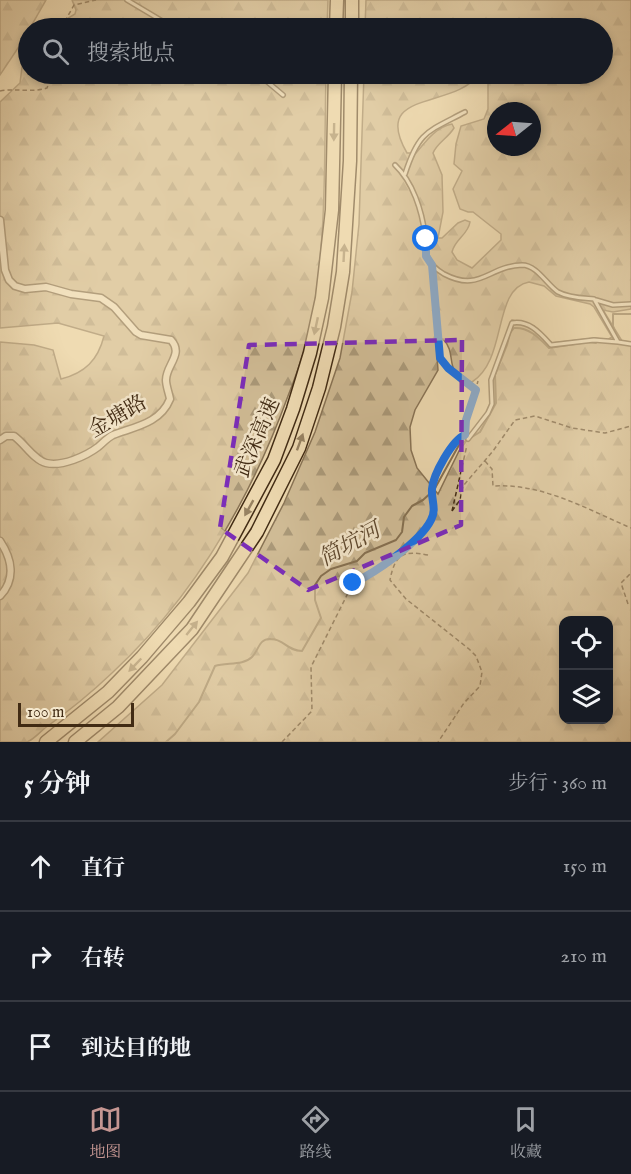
<!DOCTYPE html>
<html lang="zh">
<head>
<meta charset="utf-8">
<style>
	:root { --surface:#171b24; --page:#20242c; --text:#f1f3f6; --muted:#9ea1a6; --line:#363941; --accent:#c59692 }
	body { margin:0; font-family:"IM FELL English","Noto Serif SC",serif; background:var(--page); color:var(--text) }
	.controls { position:absolute; right:18px; bottom:18px; display:grid; overflow:hidden; border-radius:12px; box-shadow:0 3px 9px #0003 }
	.controls button { width:54px; height:54px; display:grid; place-items:center; padding:0; border:0; border-bottom:2px solid var(--line); background:var(--surface); color:var(--text); font:30px sans-serif }
	.compass { position:absolute; left:487px; top:102px; width:54px; height:54px; border-radius:50%; background:var(--surface); box-shadow:0 3px 9px #0003; rotate:253deg }
	.scale { position:absolute; left:18px; bottom:15px; width:116px; box-sizing:border-box; padding-left:6px; border:3px solid #412b14; border-top:0; font-size:16px; line-height:21px; white-space:nowrap; color:#412b14; -webkit-text-stroke:4px #f5e8cd; paint-order:stroke }
	.stop { position:absolute; width:18px; height:18px; margin:-14px; border:4px solid #1a73e8; border-radius:50%; background:#fff }
	.stop.end { background:#1a73e8; border-color:#fff; box-shadow:0 2px 6px #0008 }
	.list { margin:0; padding:0; list-style:none }
	h2 { display:flex; justify-content:space-between; align-items:center; height:78px; margin:0; padding:0 24px; font-size:26px }
	h2 small { font-size:20px; font-weight:400; color:var(--muted) }
	.list li { display:grid; grid-template-columns:39px 1fr auto; gap:18px; align-items:center; box-sizing:border-box; height:90px; padding:0 24px; border-top:2px solid var(--line) }
	.list b { display:block; font-size:22px; white-space:nowrap }
	.list em { font-size:20px; font-style:normal; color:var(--muted) }
	.icon { flex:none; width:33px; height:33px; fill:none; stroke:currentColor; stroke-width:2; stroke-linecap:round; stroke-linejoin:round }
	.map { position:relative; flex:none; width:631px; height:742px; overflow:hidden }
	.search { position:absolute; background:var(--surface); box-shadow:0 3px 9px #0003; left:18px; right:18px; top:18px; height:66px; display:flex; align-items:center; gap:15px; box-sizing:border-box; padding:0 21px; border-radius:33px; color:var(--muted); font-size:22px }
	.sheet { height:348px; background:var(--surface) }
	nav { display:flex; justify-content:space-around; align-items:center; box-sizing:border-box; height:84px; border-top:2px solid var(--line); background:var(--surface); font-size:16px; color:var(--muted) }
	nav a { display:grid; justify-items:center; gap:3px }
	nav .on { color:var(--accent) }
	.map>svg:first-child { display:block }
	.forest { fill:url(#forest-firs); stroke:#897456; stroke-width:1.5; fill-rule:evenodd }
	.lines { fill:none; stroke-linecap:round; stroke-linejoin:round }
	.stream { stroke:#867152; stroke-width:2 }
	.service-casing { stroke:#6c573c; stroke-width:6 }
	.minor-casing { stroke:#6c573c; stroke-width:9 }
	.motorway-casing { stroke:#412b14; stroke-width:15 }
	.path { stroke:#412b14; stroke-width:1.5; stroke-dasharray:4.5 3; stroke-linecap:butt }
	.service { stroke:#f5e8cd; stroke-width:3 }
	.minor { stroke:#f5e8cd; stroke-width:6 }
	.motorway { stroke:#efdbb2; stroke-width:12 }
	.oneway { fill:#988363 }
	.route { stroke:#1a73e8; stroke-width:8 }
	.marked { fill:none; stroke:#7b2cbf; stroke-width:4.5; stroke-dasharray:12 8; stroke-linejoin:round }
	.labels { text-anchor:middle; dominant-baseline:central; stroke-width:5; stroke-linejoin:round; paint-order:stroke }
	.street-label { font-size:21px; fill:#412b14; stroke:#f5e8cd }
	.water-label { font-size:22px; font-style:italic; fill:#5e482e; stroke:#f5e8cd }
</style>
</head>
<body>
<div class="map">
<svg width="631" height="742" viewBox="0 0 631 742">
	<defs>
		<pattern id="forest-firs" width="22" height="20" patternUnits="userSpaceOnUse" patternTransform="scale(1.5)"><rect width="22" height="20" fill="#d1bd97"/><path d="M5 1l3.5 6h-7zM16 11l3.5 6h-7z" fill="#ab9a7a"/></pattern>
	</defs>
	<rect width="100%" height="100%" fill="#efdbb2"/>
	<filter id="stains"><feTurbulence type="fractalNoise" baseFrequency=".00333" numOctaves="4"/><feColorMatrix values="0 0 0 0 .2 0 0 0 0 .09 0 0 0 0 .02 0 0 0 .5 -.17"/></filter>
	<radialGradient id="worn" r=".72"><stop offset=".6" stop-color="#630" stop-opacity="0"/><stop offset="1" stop-color="#630" stop-opacity=".3"/></radialGradient>
	<path class="forest" d="M0,0H46L22,42L0,75Z
		M72,0H328L327,28H118L112,27L94,28L91,23C85,23 79,25 72,24L66,28H52L75,14L76,10Z
		M366,0H631V309L613,312L603,310L622,341L631,342V742H98L162,685L248,573L284,503L315,432L340,358L352,292L359,224L364,74H479C454,110 370,89 407,153H416C426,141 436,127 452,124L454,128C448,138 437,143 433,153L442,175L443,212L438,238H442L458,223L465,220L470,222C468,235 455,239 452,252L457,260L472,268L501,240V234L473,212H468L460,209L453,189L462,171L454,164L456,144L461,126L484,119L488,109V74H602V28H365ZM496,111H532V147H496ZM529,282L544,286L556,296L590,304L594,307L612,337L607,340L595,338L552,343L534,326L512,320L490,380V404L487,413L459,451L438,494L417,468L411,450L410,427L415,410L438,370L436,342L443,339C459,355 441,373 472,382C508,359 492,289 529,282ZM564,620H608V720H564Z
		M28,46V74H326C324,155 327,238 312,318C307,345 298,371 288,396C250,500 193,598 112,673C91,693 69,711 45,728C40,732 33,740 27,742C20,742 8,742 0,742V342L34,345L53,350L61,379C85,373 98,360 104,336L58,323L0,328V102L20,83L24,52Z"/>
	<g class="lines">
		<path class="stream" d="M616,334L613,326V314H631
			M166,742L175,734L199,702L215,666C226,662 243,666 252,657C259,650 259,638 271,639C284,639 287,651 302,651L321,618L315,600V585L321,576L331,569L357,561L365,553L396,540L402,532L404,517L412,506L423,500L434,490L459,445L480,432L496,403L495,375L507,345L510,333L514,328C529,327 539,338 549,348L588,342L596,343"/>
		<g class="service-casing">
			<path id="service" d="M127,0L174,28
				M258,74L283,95
				M395,165C413,182 422,211 425,235C426,242 425,252 428,258C431,265 437,270 444,274C480,293 488,266 522,265C537,265 547,285 558,292C569,298 583,298 594,299L618,342L594,340L551,345C540,333 529,320 512,323L491,380L492,404L488,413L468,439
				M405,174C419,131 427,132 465,112
				M596,300L613,305L631,304
				M618,342L631,344"/>
		</g>
		<g class="minor-casing">
			<path id="minor" d="M0,220L5,270L9,280L15,286L25,289L46,287L71,294L101,298L114,307L136,332L141,335L171,340C184,354 166,365 166,380C166,386 169,393 170,399C160,424 133,427 113,435C107,438 103,443 98,447C86,456 62,467 46,463C34,460 25,444 14,436H6L0,440
				M0,541C12,559 16,579 0,596"/>
		</g>
		<g class="motorway-casing">
			<path id="motorway" d="M336,28L337,0
				M352,28V0
				M46,742L108,692L142,657L189,602L222,557L274,460L293,409L310,353L322,298L332,210L335,74
				M75,742L118,707L192,629L257,532L299,448L319,388L334,327L343,272L350,161L351,74"/>
		</g>
		<path class="path" d="M67,28L64,23L74,5L96,0
			M0,91C16,88 32,93 47,88L52,74
			M432,272L440,358L448,368L476,390
			M465,435L467,420L478,381
			M485,461L492,469L493,486C542,483 587,509 631,528
			M452,511L467,445
			M452,511L460,500L463,486L493,451L515,420L535,416L572,428L605,433L631,426
			M428,555C403,550 395,554 390,580L406,599L469,649L476,656L482,672L480,686L464,703L438,742
			M628,604L621,583L631,573
			M282,742L312,711L311,667L353,583L396,556L421,533L431,522L434,512L432,489L437,474L455,442L464,436"/>
		<use href="#service" class="service"/>
		<use href="#minor" class="minor"/>
		<use href="#motorway" class="motorway"/>
	</g>
	<defs><path id="oneway-solid" d="M-6-.8H1V-3.2L6.5 0L1 3.2V.8H-6Z" transform="scale(1.5)"/></defs>
	<g class="oneway">
		<use href="#oneway-solid" transform="translate(334 132) rotate(91)"/>
		<use href="#oneway-solid" transform="translate(344 253) rotate(-87)"/>
		<use href="#oneway-solid" transform="translate(316 326) rotate(102)"/>
		<use href="#oneway-solid" transform="translate(300 442) rotate(-70)"/>
		<use href="#oneway-solid" transform="translate(249 508) rotate(119)"/>
		<use href="#oneway-solid" transform="translate(192 628) rotate(-51)"/>
		<use href="#oneway-solid" transform="translate(135 665) rotate(134)"/>
	</g>
	<g class="lines">
		<path class="route" d="M353,583C375,573 420,542 431,520C437,509 431,500 432,489C433,475 452,440 465,435L466,420L476,390L448,368L440,358L432,265L426,256V239"/>
	</g>
	<path d="M0 0H631V742H0ZM462,340L461,525L308,590L220,528L249,345Z" fill="#efdbb2" fill-opacity=".55" fill-rule="evenodd"/>
	<path class="marked" d="M462,340L461,525L308,590L220,528L249,345Z"/>
	<g class="labels">
		<g class="street-label">
			<text transform="translate(118 417) rotate(-30)">金塘路</text>
			<text transform="translate(258 438) rotate(-67)">武深高速</text>
		</g>
		<g class="water-label">
			<text transform="translate(350 545) rotate(-29)">简坑河</text>
		</g>
	</g>
	<rect width="100%" height="100%" filter="url(#stains)"/>
	<rect width="100%" height="100%" fill="url(#worn)"/>
</svg>
<div class="controls">
<button><svg class="icon" aria-label="locate" viewBox="0 0 24 24"><circle cx="12" cy="12" r="6"/><path d="M12 2v4M12 18v4M2 12h4M18 12h4"/></svg></button>
<button><svg class="icon" aria-label="layers" viewBox="0 0 24 24"><path d="M12 4l9 5-9 5-9-5zM3 14l9 5 9-5"/></svg></button>
</div>
<svg class="compass" viewBox="-18 -18 36 36"><path d="M0-13l5 13h-10z" fill="#e53935"/><path d="M0 13l5-13h-10z" fill="#9ea1a6"/></svg>
<div class="scale">100 m</div>
<div class="stop" style="left:426px;top:239px"></div>
<div class="stop end" style="left:353px;top:583px"></div>
<div class="search"><svg class="icon" aria-label="search" viewBox="0 0 24 24"><circle cx="10" cy="10" r="6"/><path d="M15 15l6 6"/></svg>搜索地点</div>
</div>
<section class="sheet">
<h2>5 分钟<small>步行 · 360 m</small></h2>
<ul class="list">
<li><svg class="icon" aria-label="ahead" viewBox="0 0 24 24"><path d="M12 20V5M6 11l6-6 6 6"/></svg><div><b>直行</b></div><em>150 m</em></li>
<li><svg class="icon" aria-label="right" viewBox="0 0 24 24"><path d="M7 20v-9h11M14 6l5 5-5 5"/></svg><div><b>右转</b></div><em>210 m</em></li>
<li><svg class="icon" aria-label="arrive" viewBox="0 0 24 24"><path d="M6 21V4h12l-3 4 3 4H6"/></svg><div><b>到达目的地</b></div></li>
</ul>
</section>
<nav>
<a class="on"><svg class="icon" aria-label="map" viewBox="0 0 24 24"><path d="M3 6l6-2 6 2 6-2v14l-6 2-6-2-6 2zM9 4v14M15 6v14"/></svg>地图</a>
<a><svg class="icon" aria-label="directions" viewBox="0 0 24 24"><path d="M12 3l9 9-9 9-9-9zM9 14v-3h6M13 9l2 2-2 2"/></svg>路线</a>
<a><svg class="icon" aria-label="saved" viewBox="0 0 24 24"><path d="M7 4h10v16l-5-4-5 4z"/></svg>收藏</a>
</nav>
</body>
</html>
